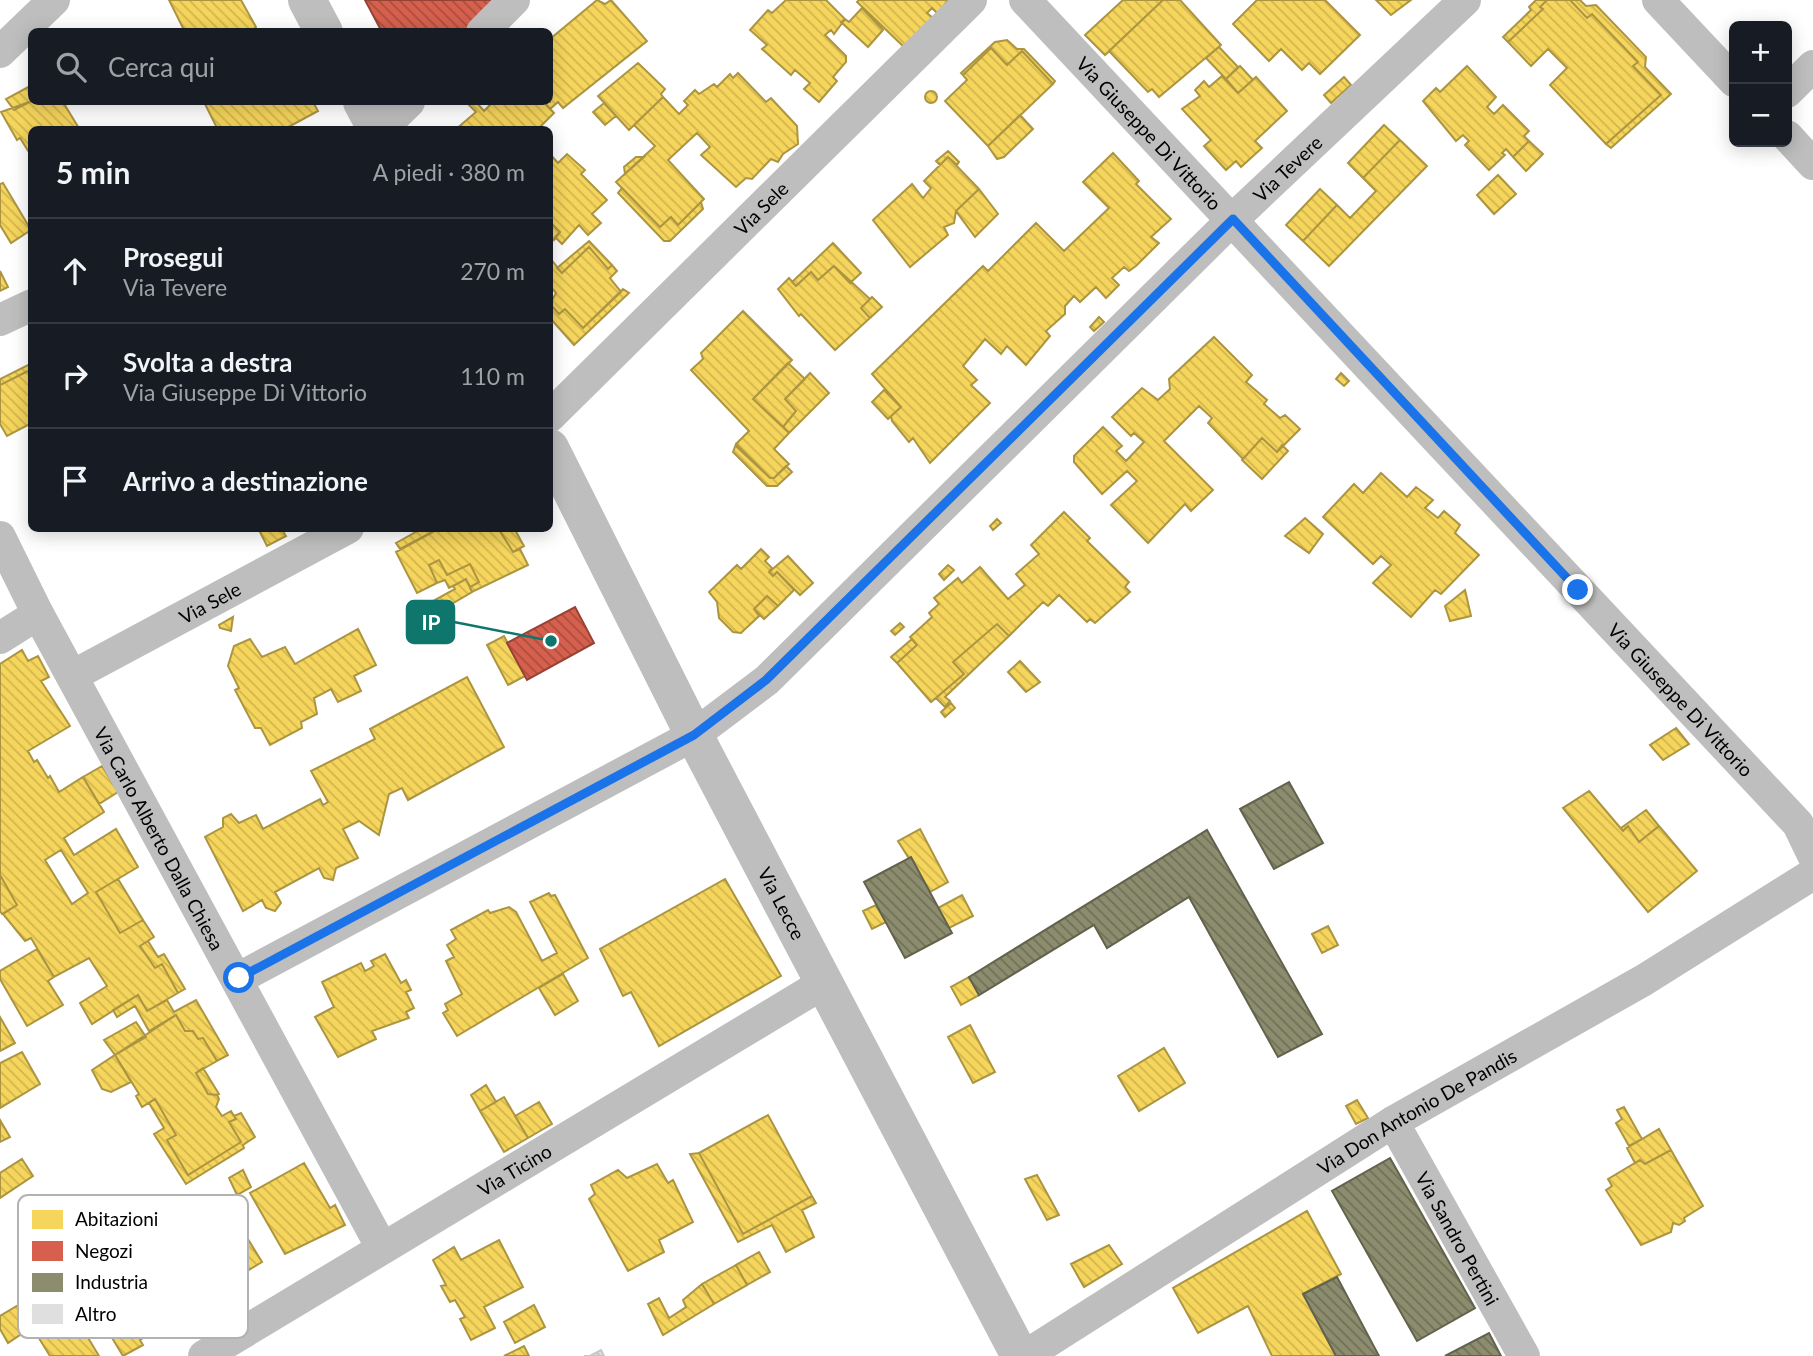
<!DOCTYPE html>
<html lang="it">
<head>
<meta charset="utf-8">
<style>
	:root { --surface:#171b24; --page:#242831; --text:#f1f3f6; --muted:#9ea1a6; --line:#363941 }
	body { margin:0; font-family:Lato,sans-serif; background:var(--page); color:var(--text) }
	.controls { position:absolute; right:21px; top:21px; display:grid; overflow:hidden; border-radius:10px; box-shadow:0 4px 18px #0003 }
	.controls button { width:63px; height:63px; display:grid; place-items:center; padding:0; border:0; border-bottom:2px solid var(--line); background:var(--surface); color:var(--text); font:35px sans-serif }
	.stop { position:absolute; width:21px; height:21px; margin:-16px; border:5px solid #1a73e8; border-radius:50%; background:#fff }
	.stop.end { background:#1a73e8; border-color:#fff; box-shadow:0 2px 7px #0008 }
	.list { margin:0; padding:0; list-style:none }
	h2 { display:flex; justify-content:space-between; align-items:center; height:91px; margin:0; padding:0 28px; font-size:30px }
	h2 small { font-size:23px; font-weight:400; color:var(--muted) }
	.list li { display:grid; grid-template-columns:46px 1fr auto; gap:21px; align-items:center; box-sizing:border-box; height:105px; padding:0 28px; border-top:2px solid var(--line) }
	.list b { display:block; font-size:26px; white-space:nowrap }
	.list p { margin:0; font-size:23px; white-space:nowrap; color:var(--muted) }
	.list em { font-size:23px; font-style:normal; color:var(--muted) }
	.icon { flex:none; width:38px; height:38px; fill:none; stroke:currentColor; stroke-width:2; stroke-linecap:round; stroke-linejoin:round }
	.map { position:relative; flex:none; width:1813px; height:1356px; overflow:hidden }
	.search { position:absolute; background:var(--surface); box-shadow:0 4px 18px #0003; left:28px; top:28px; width:525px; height:77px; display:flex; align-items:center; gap:18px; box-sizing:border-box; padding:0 24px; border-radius:10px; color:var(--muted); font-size:26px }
	.panel { position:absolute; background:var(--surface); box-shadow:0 4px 18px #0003; left:28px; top:126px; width:525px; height:406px; border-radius:10px }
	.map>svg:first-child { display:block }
	.homes { fill:url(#homes-back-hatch); stroke:#ac9540; stroke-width:2; fill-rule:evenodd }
	.shops { fill:url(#shops-back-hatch); stroke:#964336; stroke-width:2 }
	.industry { fill:url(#industry-back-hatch); stroke:#62624d; stroke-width:2 }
	.building { fill:url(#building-back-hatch); stroke:#c7c7c7; stroke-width:2 }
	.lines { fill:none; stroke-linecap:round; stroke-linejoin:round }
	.minor { stroke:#bebebe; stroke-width:32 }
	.tertiary { stroke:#bebebe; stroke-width:38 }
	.route { stroke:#1a73e8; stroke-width:9 }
	.labels { text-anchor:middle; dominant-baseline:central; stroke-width:7; stroke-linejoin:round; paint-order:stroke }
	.street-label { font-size:19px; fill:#000; stroke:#fff }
	.key { fill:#fff; stroke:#b2b2b2; stroke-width:2 }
	.key-label { font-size:19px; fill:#000 }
	.leader { fill:none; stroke:#0f766e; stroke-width:2.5 }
	.callout-dot { fill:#0f766e; stroke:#fff; stroke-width:2.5 }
	.callout { fill:#0f766e; stroke:#0f766e; stroke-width:2.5 }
	.callout-label { font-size:21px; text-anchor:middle; font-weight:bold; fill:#fff }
</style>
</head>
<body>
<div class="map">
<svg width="1813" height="1356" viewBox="0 0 1813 1356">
	<defs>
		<pattern id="homes-back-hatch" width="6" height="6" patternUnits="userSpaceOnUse" patternTransform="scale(1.75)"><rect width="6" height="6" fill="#f6d55c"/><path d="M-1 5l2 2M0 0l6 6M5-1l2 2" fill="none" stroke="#d1b54e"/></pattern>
		<pattern id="shops-back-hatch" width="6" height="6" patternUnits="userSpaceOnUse" patternTransform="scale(1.75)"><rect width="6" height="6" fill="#d6604d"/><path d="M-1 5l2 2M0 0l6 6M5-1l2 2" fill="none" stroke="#ab4d3e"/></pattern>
		<pattern id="industry-back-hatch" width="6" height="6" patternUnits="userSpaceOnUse" patternTransform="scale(1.75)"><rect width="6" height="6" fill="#8c8c6e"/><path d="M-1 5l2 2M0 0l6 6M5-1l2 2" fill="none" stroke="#707058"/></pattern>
		<pattern id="building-back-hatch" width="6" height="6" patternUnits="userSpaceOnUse" patternTransform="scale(1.75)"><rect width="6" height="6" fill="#dfdfdf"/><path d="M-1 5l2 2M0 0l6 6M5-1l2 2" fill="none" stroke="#bebebe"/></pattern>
	</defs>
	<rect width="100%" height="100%" fill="#fff"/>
	<path class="homes" d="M169,0H241L256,27L250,32H185Z
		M597,0L605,4L611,0L647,41L563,108L558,102L550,109L544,102H550V39Z
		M786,0H826L845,19L834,34L831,30L825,35L846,56V62L833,77L837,81L819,102L804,89L810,83L795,70L791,75L762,49L767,45L750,30L768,10L772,13Z
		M859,0H948L938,14L932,8L927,13L933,18L904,47L857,2Z
		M1123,0H1163L1105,55L1085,35Z
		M1163,0H1180L1221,45L1159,97L1152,89L1148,92L1109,51Z
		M1257,0H1325L1360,35L1320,74L1309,63L1302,70L1281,49L1269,61L1233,24Z
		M1376,0H1411L1391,15Z
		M1536,0H1547L1540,7L1543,9L1508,42L1503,37L1531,10L1529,7Z
		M1547,0H1570L1587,18L1592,14L1638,62L1633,66L1661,95L1606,144L1550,85L1567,68L1548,49L1531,66L1508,42L1543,9L1540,7Z
		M1570,0H1580L1586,6L1596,5L1646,57L1645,67L1671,94L1611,148L1606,144L1661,95L1633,66L1638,62L1592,14L1587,18Z
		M862,8L883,30L868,47L841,22L845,19L849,22Z
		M1007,40L1017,49H1024L1055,81L1053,84L1022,51L1007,65L991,48L963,75L961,73L995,42Z
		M1219,47L1238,67L1226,79L1206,58Z
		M991,48L1007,65L1022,51L1053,84L988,146L945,101L967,80L963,75Z
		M638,63L665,89L661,94L663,97L629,130L598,96Z
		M1240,66L1253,80L1238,93L1226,79Z
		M1467,66L1496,97L1487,107L1494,114L1503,105L1529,131L1524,136L1529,141L1513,157L1506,149L1502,153L1505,155L1489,170L1465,145L1469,141L1463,135L1456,141L1423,101L1436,88L1440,92Z
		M738,73L766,102L771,98L797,126L798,144L783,154L778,162L771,159L752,179L746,178L736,187L701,155L710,147L697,133L668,160L704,199L678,225L671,217L660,227L616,182L655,146L634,125L663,97L679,114L688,105L684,101L695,90L699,94L714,84L717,87L730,74L733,78Z
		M1222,76L1238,93L1256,77L1287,111L1255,141L1262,148L1241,167L1236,161L1226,170L1204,146L1211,140L1182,109L1200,96L1195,90L1204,81L1209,87Z
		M1344,77L1351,85L1331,103L1324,95Z
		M32,85V101L14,110L6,99Z
		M925 97a6 6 0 1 1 12 0a6 6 0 1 1-12 0Z
		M32,101L63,102L80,130H32V157L20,138L17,140L1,112Z
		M204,102H313L318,111L283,130H218Z
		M466,102H476L484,111L493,102H544L554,113L537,130H455L476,112Z
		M604,103L616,116L605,125L593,112Z
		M1020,115L1033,129L1004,157L997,159L988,146Z
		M1384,125L1400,140L1363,178L1348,163Z
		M1400,140L1427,166L1329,266L1303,241L1337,205L1350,218L1376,191L1363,178Z
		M1529,141L1543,154L1526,171L1513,157Z
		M948,151L959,162L957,165L948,157L940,165L936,161Z
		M1113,153L1139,181L1136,184L1171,219L1151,237L1159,243L1136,266L1129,271L1124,267L1112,278L1119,285L1106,298L1096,287L1080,302L1074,296L1065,306V314L1046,331L1050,336L1026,365L1007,346L1001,354L985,339L963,366L977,380L971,385L990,403L930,463L913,438L909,442L892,421L891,416L901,407L872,374L983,266L988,271L1036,223L1064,251L1109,208L1083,182Z
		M550,154L558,163L567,154L585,170L581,174L607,200L592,214L601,223L588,235L579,225L562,244L555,237L560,232L550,222Z
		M636,157H644L625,174L624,167Z
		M948,157L979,189L956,211L954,223L944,227L948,235L910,267L873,220L912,184L923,198L931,188L924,181Z
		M1498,175L1516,194L1494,214L1477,195Z
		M3,183L31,230L11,243L0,225V184Z
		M622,188L660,227L671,217L678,225L701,202L703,209L670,241H664L618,193Z
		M979,189L998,214L975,237L956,211Z
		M1320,189L1337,205L1303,241L1286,225Z
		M550,222L560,232L554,240L550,235Z
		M589,241L612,265L608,269L589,247L562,273L557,268Z
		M833,243L861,273L850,283L834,266L818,280L811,272L796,286L792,282Z
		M589,247L608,269L612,265L617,271L610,278L621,292L583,328L565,309L559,314L550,304L556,293L550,286V258L562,273Z
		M834,266L870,299L861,308L870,318L835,350L801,314L799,316L778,289L789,278L796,286L811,272L818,280Z
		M0,271L8,287L0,291Z
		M623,289L629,293L574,345L550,318V304L559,314L565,309L583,328Z
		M872,297L882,307L870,318L861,308Z
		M743,311L792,360L753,399L789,433L774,449L789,464L774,478H770L737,447V443L749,431L691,370L703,359L701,353Z
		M1099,317L1104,322L1094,331L1090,327Z
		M1214,337L1252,375L1246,382L1267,400L1264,404L1280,418L1285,415L1300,429L1277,452L1262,438L1243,459L1208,423L1212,418L1199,406L1164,441L1213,490L1191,511L1185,504L1148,543L1111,505L1137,481L1127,471L1102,494L1074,462V456L1103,427L1122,446L1116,451L1126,461L1144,442L1134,433L1131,436L1112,417L1142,388L1158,400L1170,389L1169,379Z
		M32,363V369L0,385V379Z
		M788,363L805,379L785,399L796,411L783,427L753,399Z
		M32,369V423L7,436L0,424V385Z
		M810,373L829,393L789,433L783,427L796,411L785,399Z
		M1341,373L1349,381L1344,386L1336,379Z
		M884,390L901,407L888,419L872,402Z
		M1262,438L1277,452L1282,445L1288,451L1262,479L1242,460Z
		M736,444L770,478H774L786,466L792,472L777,486H767L733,452Z
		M1381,473L1407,497L1416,487L1433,500L1425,508L1438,518L1444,511L1460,525L1455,533L1479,555L1441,594L1435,590L1411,617L1373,583L1391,565L1381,556L1373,564L1323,517L1354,484L1363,493Z
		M1064,512L1090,538L1087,541L1129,582L1125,587L1130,592L1095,623L1090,619L1087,622L1059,595L1048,606L1043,602L1009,636L997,624L953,662L964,674L931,702L897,663L917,645L910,637L932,617L929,613L939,604L934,598L958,578L962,583L980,567L1008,599L1025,585L1016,574L1039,554L1031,545Z
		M1305,518L1323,534L1309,553L1285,536Z
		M997,519L1001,523L993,530L990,526Z
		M258,528H281L286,536L267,546Z
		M423,528H445L440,531L438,529L400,549L396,543Z
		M445,528H498L513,552L520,549L528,565L472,592L470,587L479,582L470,564L447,575L439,560L429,565L437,583L417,593L396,552L438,529L440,531Z
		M498,528H514L524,546L513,552Z
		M761,549L769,557L765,561L772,568L769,572L773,576L777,572L794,590L778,606L767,596L754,609L759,616L741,633L733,632L719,618L717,602L709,592L737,565L741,569Z
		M788,556L813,583L800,595L777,572L773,576L769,572Z
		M439,560L447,575L470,564L479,582L470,587L466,579L449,588L445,580L437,583L429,565Z
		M948,565L954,570L944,580L939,574Z
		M466,579L472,592L431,616L426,605L455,589L453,586Z
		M1465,590L1471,616L1450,621L1445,606Z
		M767,596L778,606L764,619L754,609Z
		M233,617L231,631L220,628L219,625Z
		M900,623L904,627L895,635L891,631Z
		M997,624L1009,636L945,697L950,701L945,707L936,698L964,674L953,662Z
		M358,629L376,665L354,676L361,691L338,702L331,689L314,698L317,714L301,722L302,728L270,745L261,728H255L235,690L239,688L228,666L234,646L250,639L262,657L285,647L295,664Z
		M504,636L525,676L508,685L487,645Z
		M912,639L917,645L897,663L891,657Z
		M22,650L28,661L38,656L49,677L41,681L70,726L28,751L34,762L37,760L48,778L50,776L59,792L83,777L104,812L64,838L74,855L116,829L138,867L96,892L120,933L143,920L154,937L140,946L155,968L162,964L178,993L147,1011L138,995L92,1024L80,1003L107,986L89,958L54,977L31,938L25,941L3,914L17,905L0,875V664ZM61,850L88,893L72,904L45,860Z
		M1020,661L1040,682L1026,692L1008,672Z
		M467,677L504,747L408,800L402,788L389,794L379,835L359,821L343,829L358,858L336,868L333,880L324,878L319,868L275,892L281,903L275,911L266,908L262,900L243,911L205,837L223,827V818L231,814L239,823L256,815L263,829L320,799L323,805L328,802L311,771L375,739L370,729Z
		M951,703L955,708L945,717L941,712Z
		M1676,728L1689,744L1663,760L1650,745Z
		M102,766L118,792L99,804L83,777Z
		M1589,791L1623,831L1628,826L1639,842L1659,826L1697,871L1648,912L1563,808Z
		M1646,810L1659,826L1639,842L1628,826L1623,831L1621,828Z
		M920,829L948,882L930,892L898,841Z
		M0,875L17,905L2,914L0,911Z
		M118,879L143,920L120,933L96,892Z
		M725,879L781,976L659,1046L631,992L623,996L600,949Z
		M549,893L551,896L555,895L588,958L457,1036L443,1013L448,1010L445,1004L462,994L446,961L454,957L447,945L456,939L451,930L488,910L490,913L509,907L516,912L542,961L557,953L530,902Z
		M962,895L973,916L949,928L938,908Z
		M876,905L886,922L872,929L863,911Z
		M1328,926L1338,945L1322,953L1312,934Z
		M148,941L158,957L164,954L185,989L178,993L162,964L155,968L140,946Z
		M37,949L54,977L48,981L63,1005L27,1026L0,979V971Z
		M385,954L401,983L406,980L411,990L406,992L414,1008L406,1012L409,1018L372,1031L376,1039L338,1057L315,1017L334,1007L322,982L361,963L365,971L374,966L371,961Z
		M563,974L578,1001L555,1015L539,988Z
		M969,977L979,995L961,1005L951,987Z
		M138,995L147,1011L167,1000L174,1012L196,1000L228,1055L217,1061L203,1038L198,1039L193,1031H185L176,1015L149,1031L135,1006L117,1017L113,1010Z
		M176,1015L185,1031H193L198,1039L203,1038L217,1061L196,1073L208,1094L217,1095L219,1099L216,1107L222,1116L231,1111L236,1119L229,1122L241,1142L188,1175L167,1140L176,1135L155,1099L142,1107L136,1096L139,1094L115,1055Z
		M0,1017L15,1043L0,1051Z
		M136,1022L146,1037L115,1055L104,1040Z
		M970,1025L995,1072L973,1083L948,1037Z
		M1164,1048L1185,1083L1139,1111L1118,1076Z
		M22,1052L40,1084L0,1108V1063Z
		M115,1055L131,1082L111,1092L102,1089L92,1070Z
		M203,1068L219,1094L217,1095L208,1094L196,1073Z
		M486,1085L496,1102L480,1111L471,1095Z
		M504,1097L528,1138L504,1152L480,1111Z
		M155,1099L176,1135L167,1140L188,1175L241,1142L229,1122L236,1119L234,1116L241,1113L255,1137L243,1145L244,1148L186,1184L154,1134L164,1128L149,1103Z
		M1357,1100L1368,1118L1356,1124L1346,1106Z
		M539,1102L552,1124L528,1138L515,1116Z
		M1624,1107L1642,1139L1629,1146L1616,1123L1622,1119L1617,1110Z
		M768,1115L812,1196L743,1234L699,1153Z
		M0,1120L10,1137L0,1142Z
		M1659,1129L1671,1150L1645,1164L1640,1160L1635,1163L1627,1148Z
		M1671,1150L1703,1206L1684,1218L1685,1221L1679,1225L1673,1223L1671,1232L1641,1245L1606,1190L1612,1186L1608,1179L1640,1160L1645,1164Z
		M699,1153L743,1234L812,1196L816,1203L802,1210L814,1237L786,1252L772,1225L738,1242L690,1154Z
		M22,1159L33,1176L0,1198V1173Z
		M304,1163L330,1208L335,1205L345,1225L285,1254L250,1193Z
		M657,1164L668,1183L673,1180L693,1222L659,1240L664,1252L628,1271L589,1199L595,1194L591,1185L618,1170L627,1178Z
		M243,1170L251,1187L237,1195L229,1178Z
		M1037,1175L1059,1215L1047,1220L1025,1179Z
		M230,1210L262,1262L219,1288L223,1295L203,1306L168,1248Z
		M1307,1211L1341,1274L1303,1294L1336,1356H1272L1248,1306L1198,1333L1173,1288Z
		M499,1240L523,1287L484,1307L495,1328L471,1340L460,1319L465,1317L455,1300L450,1302L441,1286L446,1285L433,1260L454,1247L461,1260Z
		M1109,1245L1122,1264L1084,1287L1071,1264Z
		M759,1252L770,1272L747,1285L736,1265Z
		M149,1258L183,1314L140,1340L143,1345L123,1356L88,1298Z
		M736,1265L747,1285L714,1304L702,1284Z
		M702,1284L714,1304L663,1335L648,1304L659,1298L669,1318L686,1307L683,1300Z
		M30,1298L41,1316L66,1301L99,1356H50L32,1327L8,1343L0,1329V1316Z
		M534,1305L545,1327L515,1343L504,1322Z
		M524,1346L529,1356H504Z"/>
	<path class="shops" d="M365,0H502L471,32H382Z
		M575,607L594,643L527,680L507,643Z"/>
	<path class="industry" d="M1289,782L1323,843L1274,869L1240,809Z
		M1207,830L1322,1034L1278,1057L1189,897L1107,948L1094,925L979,995L969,977Z
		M911,857L952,933L905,958L864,882Z
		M1390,1158L1475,1308L1417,1341L1332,1191Z
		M1337,1277L1379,1356H1336L1303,1294Z
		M1489,1333L1501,1356H1445Z"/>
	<path class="building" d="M601,1350L604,1356H584H590Z"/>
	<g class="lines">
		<g class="minor">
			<path id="s1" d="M1025,0L1798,824L1813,855"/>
			<path d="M1658,0L1734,81"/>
			<path d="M482,32L514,0"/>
			<path d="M0,52L54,0"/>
			<path d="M1787,92L1813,66"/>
			<path d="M380,130L409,102"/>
			<path d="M1787,136L1813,164"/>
			<path d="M0,320L32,305"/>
			<path id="s2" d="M550,416L971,0"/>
			<path id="s3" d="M0,537L38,614L382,1248"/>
			<path d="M0,638L38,614"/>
			<path id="s4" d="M72,676L348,528"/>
			<path id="s5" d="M239,978L694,735L767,680L1233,219L1465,0"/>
			<path id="s6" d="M1393,1122L1524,1356"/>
			<path id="s7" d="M204,1356L824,983"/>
			<path id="s8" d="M1025,1356L1393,1122L1644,980L1813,874"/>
		</g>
		<g class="tertiary">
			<path d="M307,0L324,32"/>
			<path d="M362,102L377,130"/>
			<path id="s9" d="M550,448L694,735L1020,1356"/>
		</g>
	</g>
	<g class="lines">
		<path class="route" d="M239,978L694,735L766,680L1233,219L1578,590"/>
	</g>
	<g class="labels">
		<g class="street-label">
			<text stroke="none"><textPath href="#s1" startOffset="182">Via Giuseppe Di Vittorio</textPath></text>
			<text stroke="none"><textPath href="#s5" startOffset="1337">Via Tevere</textPath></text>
			<text stroke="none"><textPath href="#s2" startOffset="296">Via Sele</textPath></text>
			<text stroke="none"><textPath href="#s4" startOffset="156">Via Sele</textPath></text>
			<text stroke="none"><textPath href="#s1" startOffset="959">Via Giuseppe Di Vittorio</textPath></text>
			<text stroke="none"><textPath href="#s3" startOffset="341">Via Carlo Alberto Dalla Chiesa</textPath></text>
			<text stroke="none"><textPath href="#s9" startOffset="511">Via Lecce</textPath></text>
			<text stroke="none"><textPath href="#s8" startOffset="462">Via Don Antonio De Pandis</textPath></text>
			<text stroke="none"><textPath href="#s7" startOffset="362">Via Ticino</textPath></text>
			<text stroke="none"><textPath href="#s6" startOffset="133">Via Sandro Pertini</textPath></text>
		</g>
	</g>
	<rect x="18" y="1195" width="230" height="143" rx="10" class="key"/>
	<rect x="32" y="1210" width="31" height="19" fill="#f6d55c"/>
	<rect x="32" y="1241" width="31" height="20" fill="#d6604d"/>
	<rect x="32" y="1273" width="31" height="19" fill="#8c8c6e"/>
	<rect x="32" y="1304" width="31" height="20" fill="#dfdfdf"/>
	<g class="key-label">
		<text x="75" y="1226">Abitazioni</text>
		<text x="75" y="1258">Negozi</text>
		<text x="75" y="1289">Industria</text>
		<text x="75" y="1321">Altro</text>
	</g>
	<path class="leader" d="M551 641L454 622"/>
	<circle class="callout-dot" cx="551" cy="641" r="7"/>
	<rect class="callout" x="407" y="601" width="47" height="42" rx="7"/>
	<g class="callout-label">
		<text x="431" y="630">IP</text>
	</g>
</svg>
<div class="controls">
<button>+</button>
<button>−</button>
</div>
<div class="stop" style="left:239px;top:978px"></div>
<div class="stop end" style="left:1578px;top:590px"></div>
<div class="search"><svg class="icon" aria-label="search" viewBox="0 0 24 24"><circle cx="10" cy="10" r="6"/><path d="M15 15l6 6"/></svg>Cerca qui</div>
<section class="panel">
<h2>5 min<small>A piedi · 380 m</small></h2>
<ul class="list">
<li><svg class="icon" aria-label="ahead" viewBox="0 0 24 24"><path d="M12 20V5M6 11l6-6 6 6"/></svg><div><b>Prosegui</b><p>Via Tevere</p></div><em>270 m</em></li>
<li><svg class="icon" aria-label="right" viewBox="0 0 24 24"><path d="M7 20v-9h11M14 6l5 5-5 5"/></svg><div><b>Svolta a destra</b><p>Via Giuseppe Di Vittorio</p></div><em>110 m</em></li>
<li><svg class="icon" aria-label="arrive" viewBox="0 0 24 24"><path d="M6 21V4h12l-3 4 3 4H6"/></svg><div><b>Arrivo a destinazione</b></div></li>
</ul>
</section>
</div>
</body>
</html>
